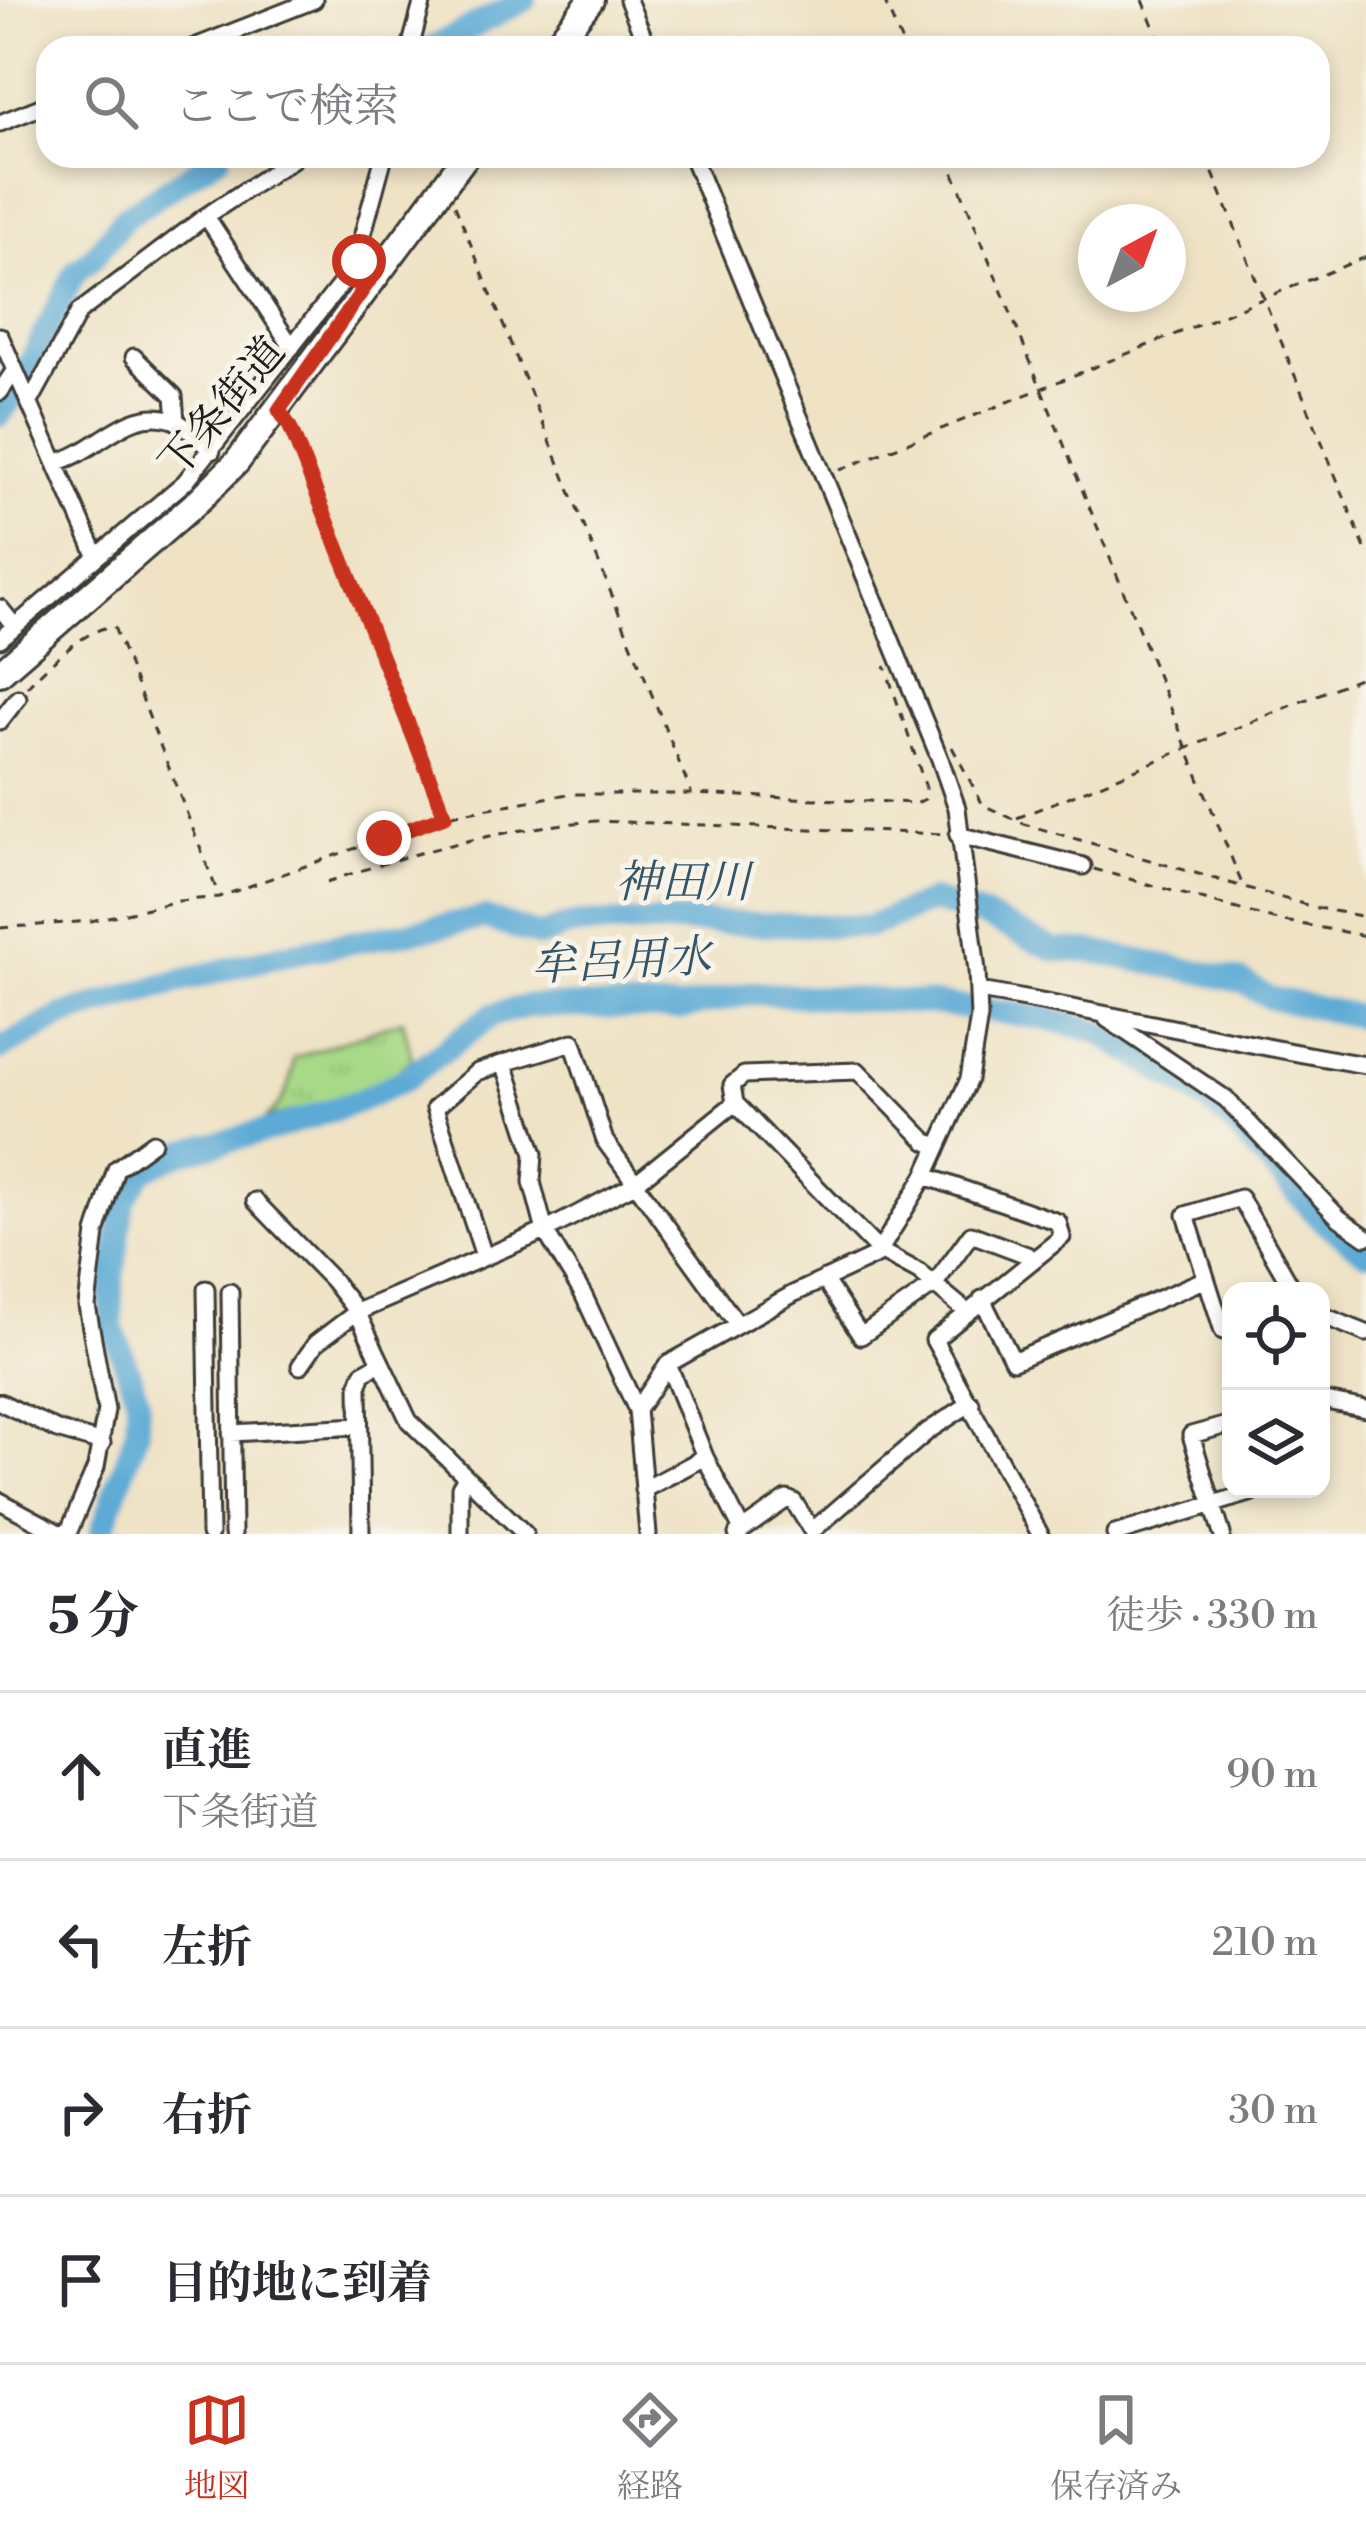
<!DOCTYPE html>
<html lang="ja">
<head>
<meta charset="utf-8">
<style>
	:root { --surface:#fff; --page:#f7f7f7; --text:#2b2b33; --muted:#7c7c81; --line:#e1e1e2; --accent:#c8321e }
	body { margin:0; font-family:"Libre Bodoni","Noto Serif JP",serif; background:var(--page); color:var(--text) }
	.controls { position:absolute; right:36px; bottom:36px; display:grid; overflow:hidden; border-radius:24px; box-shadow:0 6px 18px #0003 }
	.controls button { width:108px; height:108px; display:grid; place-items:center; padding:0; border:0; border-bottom:3px solid var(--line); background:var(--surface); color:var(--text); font:60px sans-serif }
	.compass { position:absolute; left:1078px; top:204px; width:108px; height:108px; border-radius:50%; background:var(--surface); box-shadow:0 6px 18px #0003; rotate:41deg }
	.stop { position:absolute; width:36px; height:36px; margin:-27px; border:9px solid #c8321e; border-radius:50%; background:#fff }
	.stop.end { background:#c8321e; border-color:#fff; box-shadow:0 3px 12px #0008 }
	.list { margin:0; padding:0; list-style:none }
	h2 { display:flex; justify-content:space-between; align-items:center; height:156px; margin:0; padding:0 48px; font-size:51px }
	h2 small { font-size:39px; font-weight:400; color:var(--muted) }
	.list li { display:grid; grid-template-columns:78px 1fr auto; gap:36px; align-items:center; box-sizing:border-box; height:168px; padding:0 48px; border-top:3px solid var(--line) }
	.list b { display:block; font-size:45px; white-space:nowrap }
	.list p { margin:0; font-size:39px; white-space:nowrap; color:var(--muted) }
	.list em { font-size:39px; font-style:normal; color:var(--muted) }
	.icon { flex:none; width:66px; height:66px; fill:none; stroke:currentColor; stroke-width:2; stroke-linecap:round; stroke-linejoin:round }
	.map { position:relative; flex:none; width:1366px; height:1534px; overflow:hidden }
	.search { position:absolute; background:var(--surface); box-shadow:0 6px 18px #0003; left:36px; right:36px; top:36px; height:132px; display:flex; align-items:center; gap:30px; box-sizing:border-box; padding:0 42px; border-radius:36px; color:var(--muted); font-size:45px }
	.sheet { height:828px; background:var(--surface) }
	nav { display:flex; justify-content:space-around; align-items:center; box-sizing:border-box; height:168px; border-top:3px solid var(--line); background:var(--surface); font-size:33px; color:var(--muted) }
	nav a { display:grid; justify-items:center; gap:6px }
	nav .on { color:var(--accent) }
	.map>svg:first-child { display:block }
	.park { fill:url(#park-tufts); stroke:#627a52; stroke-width:3 }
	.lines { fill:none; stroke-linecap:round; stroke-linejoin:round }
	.river { stroke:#5baad5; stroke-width:24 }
	.street-casing { stroke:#3c3a35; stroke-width:21 }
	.primary-casing { stroke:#3c3a35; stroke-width:30 }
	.path { stroke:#3c3a35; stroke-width:3; stroke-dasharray:9 9; stroke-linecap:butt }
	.street { stroke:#fff; stroke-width:15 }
	.primary { stroke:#fff; stroke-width:24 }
	.route { stroke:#c8321e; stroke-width:15 }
	.labels { text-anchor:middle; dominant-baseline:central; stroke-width:10; stroke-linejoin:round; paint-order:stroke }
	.street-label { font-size:42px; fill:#1c1c1c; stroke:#f7f3e8 }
	.water-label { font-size:45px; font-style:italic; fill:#355566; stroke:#f7f3e8 }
</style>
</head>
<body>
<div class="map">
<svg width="1366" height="1534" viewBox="0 0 1366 1534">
	<defs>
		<pattern id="park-tufts" width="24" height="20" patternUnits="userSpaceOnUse" patternTransform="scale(3)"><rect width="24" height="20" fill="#a8d987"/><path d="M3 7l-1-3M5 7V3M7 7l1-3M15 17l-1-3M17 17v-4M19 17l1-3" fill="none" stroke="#90ba74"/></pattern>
	</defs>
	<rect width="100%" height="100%" fill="#f7f3e8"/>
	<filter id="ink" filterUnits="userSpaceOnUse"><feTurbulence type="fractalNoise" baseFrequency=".00833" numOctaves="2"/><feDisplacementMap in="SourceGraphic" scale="24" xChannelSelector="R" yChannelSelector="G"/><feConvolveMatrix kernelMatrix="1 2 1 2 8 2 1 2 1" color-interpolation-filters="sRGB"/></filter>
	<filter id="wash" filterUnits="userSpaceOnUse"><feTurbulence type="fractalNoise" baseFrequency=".004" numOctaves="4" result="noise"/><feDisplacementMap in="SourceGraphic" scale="48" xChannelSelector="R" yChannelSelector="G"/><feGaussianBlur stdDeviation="2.7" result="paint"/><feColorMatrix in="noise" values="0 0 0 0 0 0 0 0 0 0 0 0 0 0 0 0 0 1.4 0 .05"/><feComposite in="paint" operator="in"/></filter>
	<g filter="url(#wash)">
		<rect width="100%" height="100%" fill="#efe2c5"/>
		<path class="park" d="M403,1020L412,1059C377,1094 312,1106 265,1119C286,1102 291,1084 294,1058Z"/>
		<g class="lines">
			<path class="river" d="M431,48L525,0
				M0,415L14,395L75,272L92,259L125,217L219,156
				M0,1049L63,1016L158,987L282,955L485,918L540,936L572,925L690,922L868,927L932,901L988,918L1055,950L1089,951L1210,974L1243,982L1270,998L1366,1018
				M101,1534L137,1431L138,1399L112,1326L111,1294L123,1201L143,1170L183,1152L275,1129L359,1101L404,1080L492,1015L528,1006L680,1009L753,993L927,1003L1044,1018L1098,1031L1195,1092L1226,1116L1322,1220L1366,1252"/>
		</g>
	</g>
	<g filter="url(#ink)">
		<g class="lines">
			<g class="street-casing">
				<path id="street" d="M628,0L648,48
					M192,48L314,0
					M410,48L423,0
					M0,123L48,104
					M206,216L293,159
					M363,264L358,252L384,156
					M0,336L96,555
					M134,357L174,396L176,421
					M0,392L15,370
					M30,402L79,312L206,216L292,347
					M56,462C96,454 128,404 173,420C187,425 201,442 212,451
					M0,608L13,624
					M0,639L185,482L359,261
					M0,721L18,698
					M958,835L1083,866
					M979,991C1108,1012 1236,1044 1366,1065
					M1107,1019L1226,1099L1339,1218L1366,1237
					M504,1063L573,1042L605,1141L738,1325
					M735,1103L878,1250L919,1272L966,1311
					M925,1176L1058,1222L1062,1237L934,1340L1040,1534
					M255,1201L332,1280L357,1312L316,1343L300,1366
					M484,1256L435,1108L477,1072L504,1063L534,1154L532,1182L545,1231L583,1294L637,1410
					M824,1279L861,1336L934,1285L971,1234L1027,1255L1031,1262
					M206,1289L210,1534
					M230,1292L233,1534
					M982,1299L1013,1361L1206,1279
					M1321,1315L1366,1333
					M1231,1329L1223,1331L1186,1215L1240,1198L1294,1291
					M668,1364L705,1457L742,1530
					M1321,1400L1366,1409
					M0,1402L57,1430L102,1443
					M231,1433L359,1426
					M643,1490L705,1457
					M0,1501L59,1533L69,1531L96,1467L106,1410L87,1306L96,1233L116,1169L153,1142
					M361,1534L359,1384L363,1373L380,1363
					M460,1534V1487L465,1479
					M525,1534L409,1421L357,1312L545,1231L633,1185L735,1103L732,1085L744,1075L858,1071L926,1141L936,1146
					M648,1534L637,1410L668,1364L793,1294L877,1255L925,1176L969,1079L979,1017L977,971L957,808L940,759L692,156
					M737,1534L787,1499L794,1502L812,1531L928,1431L971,1403
					M1115,1534L1263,1489
					M1222,1534L1191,1435L1231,1424"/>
			</g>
			<g class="primary-casing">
				<path id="primary" d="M553,48L591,0
					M0,673L197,502L237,462L466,156"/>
			</g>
			<path class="path" d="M884,0L904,48
				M1143,0L1162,48
				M947,156L1242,884
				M1206,156L1366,551
				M455,205L691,792
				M287,423L444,815
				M840,470L1366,257
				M27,687C43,669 91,624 114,627L219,896
				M952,747L983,805L1024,824L1317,908L1366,917
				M1017,818L1366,675
				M1094,869L1273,919L1366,936
				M327,882C417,851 503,828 597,821L944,834
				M0,928L91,921L179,901L219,897L445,816L568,794H691L917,803L925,799L926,788L885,666"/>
			<use href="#street" class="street"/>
			<use href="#primary" class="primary"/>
		</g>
	</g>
	<g class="lines" filter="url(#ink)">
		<path class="route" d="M359,261L374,274L279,410L290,427L445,816L384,838"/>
	</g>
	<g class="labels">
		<g class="street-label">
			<text transform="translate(223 408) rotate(-50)">下条街道</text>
		</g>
		<g class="water-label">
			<text x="683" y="883">神田川</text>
			<text transform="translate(621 962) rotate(-3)">牟呂用水</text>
		</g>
	</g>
</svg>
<div class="controls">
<button><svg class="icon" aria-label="locate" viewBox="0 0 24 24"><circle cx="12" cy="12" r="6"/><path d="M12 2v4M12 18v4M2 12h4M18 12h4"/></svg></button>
<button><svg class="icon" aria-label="layers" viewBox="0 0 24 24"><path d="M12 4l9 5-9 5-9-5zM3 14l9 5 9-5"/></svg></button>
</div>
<svg class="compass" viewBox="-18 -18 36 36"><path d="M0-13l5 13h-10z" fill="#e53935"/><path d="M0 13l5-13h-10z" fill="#7c7c81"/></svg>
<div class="stop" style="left:359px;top:261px"></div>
<div class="stop end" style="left:384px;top:838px"></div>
<div class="search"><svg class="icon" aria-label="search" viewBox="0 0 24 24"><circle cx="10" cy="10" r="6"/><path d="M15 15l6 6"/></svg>ここで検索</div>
</div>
<section class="sheet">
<h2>5 分<small>徒歩 · 330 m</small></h2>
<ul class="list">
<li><svg class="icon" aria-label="ahead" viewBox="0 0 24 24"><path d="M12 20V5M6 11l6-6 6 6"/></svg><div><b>直進</b><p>下条街道</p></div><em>90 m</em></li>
<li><svg class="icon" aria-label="left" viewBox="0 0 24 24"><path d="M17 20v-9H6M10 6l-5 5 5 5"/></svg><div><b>左折</b></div><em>210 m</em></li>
<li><svg class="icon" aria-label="right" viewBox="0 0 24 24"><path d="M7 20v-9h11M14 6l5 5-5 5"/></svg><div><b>右折</b></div><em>30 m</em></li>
<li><svg class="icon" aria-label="arrive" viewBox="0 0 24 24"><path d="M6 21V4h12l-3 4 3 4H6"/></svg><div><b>目的地に到着</b></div></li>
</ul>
</section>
<nav>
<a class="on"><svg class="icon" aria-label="map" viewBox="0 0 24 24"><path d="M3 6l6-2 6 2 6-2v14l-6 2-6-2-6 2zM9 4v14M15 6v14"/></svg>地図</a>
<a><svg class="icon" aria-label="directions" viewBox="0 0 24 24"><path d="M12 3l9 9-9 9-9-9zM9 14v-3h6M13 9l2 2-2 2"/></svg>経路</a>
<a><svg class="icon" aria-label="saved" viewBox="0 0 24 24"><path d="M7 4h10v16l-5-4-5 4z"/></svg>保存済み</a>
</nav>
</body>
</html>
